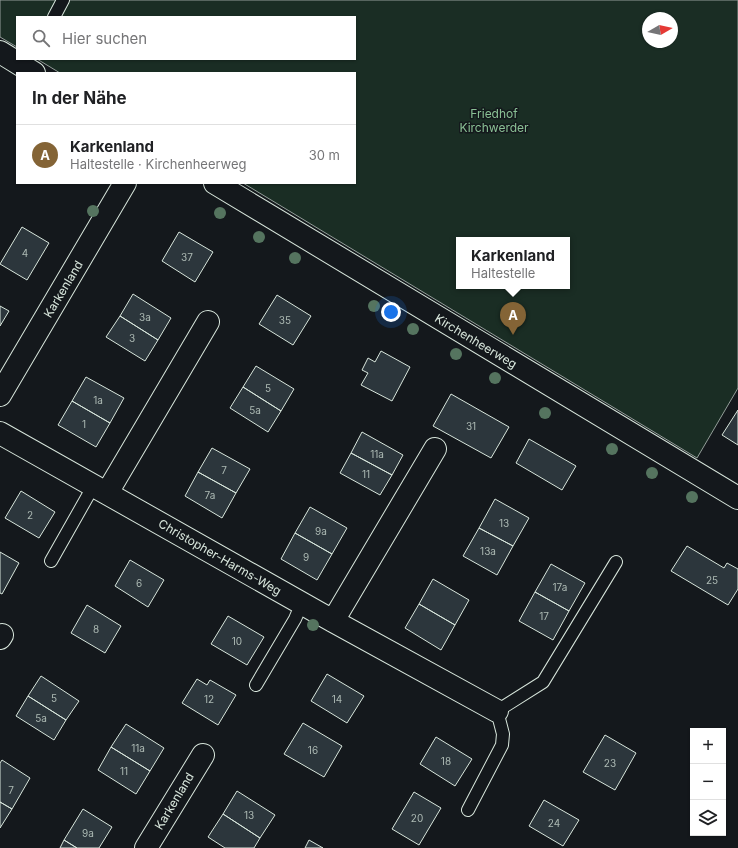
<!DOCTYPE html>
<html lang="de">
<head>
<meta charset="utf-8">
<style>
	:root { --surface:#fff; --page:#f2f2f2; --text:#202124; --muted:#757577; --line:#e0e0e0; --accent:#846436 }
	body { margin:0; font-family:Inter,sans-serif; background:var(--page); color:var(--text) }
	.controls { position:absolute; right:12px; bottom:12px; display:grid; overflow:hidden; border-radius:0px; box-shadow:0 1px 3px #0004 }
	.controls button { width:36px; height:36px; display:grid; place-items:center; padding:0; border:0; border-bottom:1px solid var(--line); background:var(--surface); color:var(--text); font:20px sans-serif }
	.compass { position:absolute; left:642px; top:12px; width:36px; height:36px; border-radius:50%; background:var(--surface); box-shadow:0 1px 3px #0004; rotate:81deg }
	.you { position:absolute; left:391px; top:312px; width:14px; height:14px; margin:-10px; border:3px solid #fff; border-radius:50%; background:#1a73e8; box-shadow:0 0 0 6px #1a73e833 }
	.badge { display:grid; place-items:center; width:26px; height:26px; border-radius:50%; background:var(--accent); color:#fff; font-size:13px; font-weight:700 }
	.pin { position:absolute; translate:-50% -33px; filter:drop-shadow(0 1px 2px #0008) }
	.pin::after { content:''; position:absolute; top:21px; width:14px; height:12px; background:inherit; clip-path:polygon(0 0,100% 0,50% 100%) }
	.popup { position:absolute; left:456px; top:237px; width:114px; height:52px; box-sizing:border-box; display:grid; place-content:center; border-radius:0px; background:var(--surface); filter:drop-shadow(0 1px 3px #0005); font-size:13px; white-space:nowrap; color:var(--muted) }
	.popup b { font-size:15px; color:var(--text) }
	.popup::after { content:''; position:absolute; left:50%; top:100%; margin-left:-8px; border:8px solid transparent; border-top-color:var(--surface) }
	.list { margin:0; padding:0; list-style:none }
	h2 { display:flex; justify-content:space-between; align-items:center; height:52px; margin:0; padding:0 16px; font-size:17px }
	h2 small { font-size:13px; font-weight:400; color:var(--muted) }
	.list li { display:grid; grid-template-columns:26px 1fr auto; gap:12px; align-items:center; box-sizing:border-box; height:60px; padding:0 16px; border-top:1px solid var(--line) }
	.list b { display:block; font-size:15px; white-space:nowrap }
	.list p { margin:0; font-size:13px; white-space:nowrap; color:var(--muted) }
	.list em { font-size:13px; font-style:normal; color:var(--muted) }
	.icon { flex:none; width:22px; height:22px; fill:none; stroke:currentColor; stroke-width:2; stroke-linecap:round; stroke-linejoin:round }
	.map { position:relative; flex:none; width:738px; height:848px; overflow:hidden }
	.search { position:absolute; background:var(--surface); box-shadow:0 1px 3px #0004; left:16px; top:16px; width:340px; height:44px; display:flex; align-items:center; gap:10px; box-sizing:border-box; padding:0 14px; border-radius:0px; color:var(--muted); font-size:15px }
	.panel { position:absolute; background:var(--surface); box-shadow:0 1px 3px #0004; left:16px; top:72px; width:340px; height:112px; border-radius:0px }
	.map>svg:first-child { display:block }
	.green { fill:#1a2d24; stroke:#939e99; fill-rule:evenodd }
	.building { fill:#2c363c; stroke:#d8e6dc }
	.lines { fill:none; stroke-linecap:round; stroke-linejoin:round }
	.lane-casing { stroke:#d8e6dc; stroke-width:14 }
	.street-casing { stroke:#d8e6dc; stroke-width:24 }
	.secondary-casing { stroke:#d8e6dc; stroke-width:24 }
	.lane { stroke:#14181c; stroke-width:12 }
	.street { stroke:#14181c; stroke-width:22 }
	.secondary { stroke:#14181c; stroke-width:22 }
	.tree { fill:#55745f }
	.labels { text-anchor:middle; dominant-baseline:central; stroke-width:3; stroke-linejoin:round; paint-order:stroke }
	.number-label { font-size:10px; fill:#adbab4 }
	.park-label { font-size:12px; fill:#8ac095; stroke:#14181c }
	.street-label { font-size:12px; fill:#d8e6dc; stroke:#14181c }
</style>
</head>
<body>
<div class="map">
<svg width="738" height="848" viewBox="0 0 738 848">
	<rect width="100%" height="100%" fill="#14181c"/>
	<path class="green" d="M0,0H738V388L697,458L243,183H355V73H60L37,59H355V17H17V47L0,37ZM648,18H672V42H648ZM459,240H567V286H459Z"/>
	<path class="building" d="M22,227L49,243L27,280L0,264Z
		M179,232L213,252L195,282L162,261Z
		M133,294L171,318L158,340L120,316Z
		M277,295L311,316L293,345L259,324Z
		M0,306L9,311L0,326Z
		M120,316L158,340L145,361L106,337Z
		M381,351L410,367L392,401L361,385L368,373L362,370L368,358L375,362Z
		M256,366L294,389L281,411L243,387Z
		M86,377L124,398L110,423L72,401Z
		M243,387L281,411L268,432L230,408Z
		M451,394L509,427L491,458L433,426Z
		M72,401L110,423L96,447L58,425Z
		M738,410V445L722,435Z
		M362,432L403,455L392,475L351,453Z
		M529,439L576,466L562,490L516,463Z
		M212,448L250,469L236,493L198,472Z
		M351,453L392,475L380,495L340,473Z
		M198,472L236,493L222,518L185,496Z
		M21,491L55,512L39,538L5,518Z
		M495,499L529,518L513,546L479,528Z
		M310,507L347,528L332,554L295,533Z
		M479,528L513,546L497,575L463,556Z
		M295,533L332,554L317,580L281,559Z
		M687,546L724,568L727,563L738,569V589L728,605L671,571Z
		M0,552L19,563L2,594L0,593Z
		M130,560L164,580L148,607L115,586Z
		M551,564L585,583L569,611L535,592Z
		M433,579L469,600L455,625L419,604Z
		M535,592L569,611L553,640L519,621Z
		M419,604L455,625L441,650L405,628Z
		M87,605L121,626L105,653L71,633Z
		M228,616L264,637L247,665L211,644Z
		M327,674L364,696L347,723L311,701Z
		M41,676L79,701L66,720L28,696Z
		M197,679L207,685L210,680L236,695L218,725L182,703Z
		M28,696L66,720L54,740L16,716Z
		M303,723L342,746L324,777L284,754Z
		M126,724L164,748L150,771L111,747Z
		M605,735L636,753L615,790L583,772Z
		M436,737L472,759L455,786L420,764Z
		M111,747L150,771L136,794L98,770Z
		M2,760L30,778L12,809L0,802V763Z
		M237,791L275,815L260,838L223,814Z
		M414,792L441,808L419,845L392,829Z
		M544,800L579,820L563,846L529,826Z
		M0,802L12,809L0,828Z
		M83,809L112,827L99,848H77L64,840Z
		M223,814L260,838L254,848H225L208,837Z
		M64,840L77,848H60Z
		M309,840L323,848H305Z"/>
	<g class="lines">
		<g class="lane-casing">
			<path id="lane" d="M54,17L63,0
				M51,561L94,485
				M256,685L295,619L302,603
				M468,810L502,745L503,734L497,711L543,682L616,562"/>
		</g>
		<g class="street-casing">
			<path id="street" d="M0,395L125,183
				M0,433L333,621L497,711
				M107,493L208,322
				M333,621L435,449
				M0,638L2,635
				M146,848L203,755"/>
		</g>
		<g class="secondary-casing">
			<path id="secondary" d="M0,52L34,73
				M215,183L738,498"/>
		</g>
		<use href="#lane" class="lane"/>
		<use href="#street" class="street"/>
		<use href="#secondary" class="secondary"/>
	</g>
	<g class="tree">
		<circle cx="93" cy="211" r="6"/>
		<circle cx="220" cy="213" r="6"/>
		<circle cx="259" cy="237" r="6"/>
		<circle cx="295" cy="258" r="6"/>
		<circle cx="374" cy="306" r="6"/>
		<circle cx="413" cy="329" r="6"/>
		<circle cx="456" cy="354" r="6"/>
		<circle cx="495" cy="378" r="6"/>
		<circle cx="545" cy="413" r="6"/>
		<circle cx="612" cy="449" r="6"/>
		<circle cx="652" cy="473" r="6"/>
		<circle cx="692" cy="497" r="6"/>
		<circle cx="313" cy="625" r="6"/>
	</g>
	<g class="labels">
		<g class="number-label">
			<text x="25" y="253">4</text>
			<text x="187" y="257">37</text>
			<text x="145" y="317">3a</text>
			<text x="285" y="320">35</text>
			<text x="132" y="338">3</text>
			<text x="268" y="388">5</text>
			<text x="98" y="400">1a</text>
			<text x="255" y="410">5a</text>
			<text x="84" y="424">1</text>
			<text x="471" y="426">31</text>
			<text x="377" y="454">11a</text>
			<text x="224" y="470">7</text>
			<text x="366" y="474">11</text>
			<text x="210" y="495">7a</text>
			<text x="30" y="515">2</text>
			<text x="504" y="523">13</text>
			<text x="321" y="531">9a</text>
			<text x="488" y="551">13a</text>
			<text x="306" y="557">9</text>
			<text x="712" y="580">25</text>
			<text x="139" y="583">6</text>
			<text x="560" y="587">17a</text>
			<text x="544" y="616">17</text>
			<text x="96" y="629">8</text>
			<text x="237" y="641">10</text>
			<text x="54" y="698">5</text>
			<text x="209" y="699">12</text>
			<text x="337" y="699">14</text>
			<text x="41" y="718">5a</text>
			<text x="138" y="748">11a</text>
			<text x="313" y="750">16</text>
			<text x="446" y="761">18</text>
			<text x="610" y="763">23</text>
			<text x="124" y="771">11</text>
			<text x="11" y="790">7</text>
			<text x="249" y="815">13</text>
			<text x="417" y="818">20</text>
			<text x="554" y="823">24</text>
			<text x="88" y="833">9a</text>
		</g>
		<g class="park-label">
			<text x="494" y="113">Friedhof<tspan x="494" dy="14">Kirchwerder</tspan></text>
		</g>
		<g class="street-label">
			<text transform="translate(63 289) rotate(-59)">Karkenland</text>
			<text transform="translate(476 341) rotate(31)">Kirchenheerweg</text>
			<text transform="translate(220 557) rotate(30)">Christopher-Harms-Weg</text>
			<text transform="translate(174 801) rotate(-59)">Karkenland</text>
		</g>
	</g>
</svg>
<div class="controls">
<button>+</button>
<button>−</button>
<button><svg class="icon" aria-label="layers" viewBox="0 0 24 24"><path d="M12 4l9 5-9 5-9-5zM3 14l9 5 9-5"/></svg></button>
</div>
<svg class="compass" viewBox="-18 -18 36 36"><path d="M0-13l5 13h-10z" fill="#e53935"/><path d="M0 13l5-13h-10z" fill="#757577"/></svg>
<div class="you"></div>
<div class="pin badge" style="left:513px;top:335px">A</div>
<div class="popup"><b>Karkenland</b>Haltestelle</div>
<div class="search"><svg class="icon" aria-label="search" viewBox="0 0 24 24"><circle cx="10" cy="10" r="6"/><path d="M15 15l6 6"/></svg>Hier suchen</div>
<section class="panel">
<h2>In der Nähe<small></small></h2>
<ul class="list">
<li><span class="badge">A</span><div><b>Karkenland</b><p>Haltestelle · Kirchenheerweg</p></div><em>30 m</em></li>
</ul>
</section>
</div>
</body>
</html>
